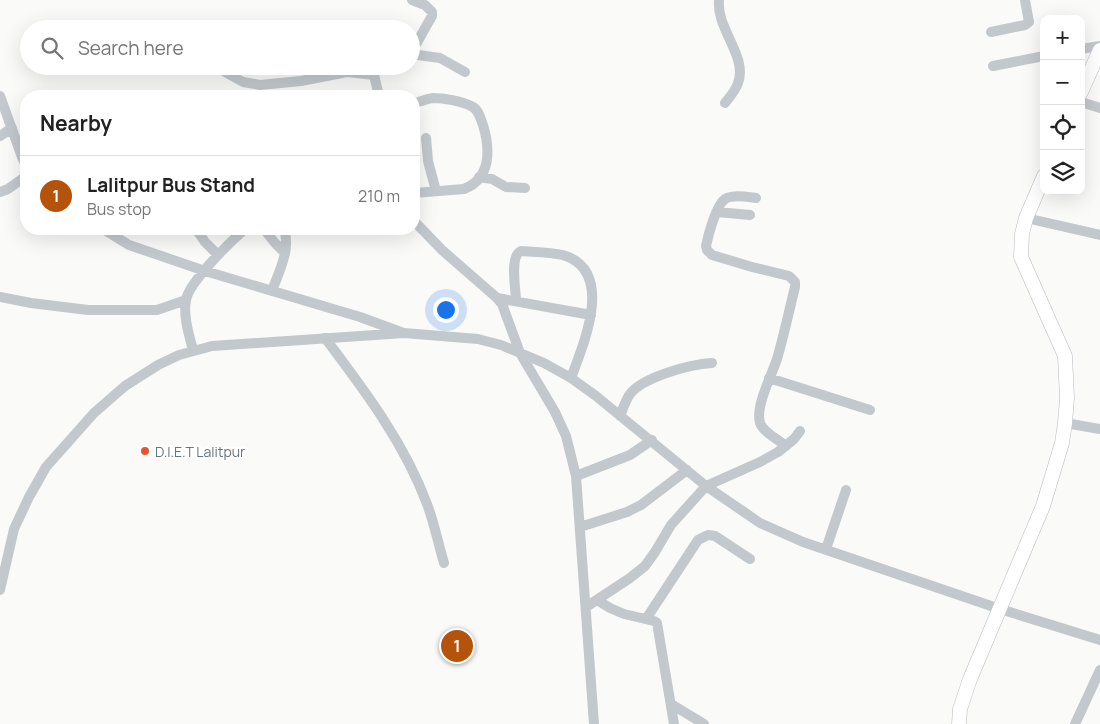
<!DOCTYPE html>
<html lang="en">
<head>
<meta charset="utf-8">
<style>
	:root { --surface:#fff; --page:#f6f6f6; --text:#222; --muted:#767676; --line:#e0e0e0; --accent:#b45309 }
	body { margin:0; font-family:Manrope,sans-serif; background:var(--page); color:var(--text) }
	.controls { position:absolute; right:15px; top:15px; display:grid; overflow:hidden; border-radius:10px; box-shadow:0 5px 20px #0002 }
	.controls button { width:45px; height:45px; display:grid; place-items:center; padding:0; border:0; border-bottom:1px solid var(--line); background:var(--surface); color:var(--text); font:25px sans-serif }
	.you { position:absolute; left:445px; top:309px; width:18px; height:18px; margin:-12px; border:4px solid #fff; border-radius:50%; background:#1a73e8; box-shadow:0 0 0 8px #1a73e833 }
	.badge { display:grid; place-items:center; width:32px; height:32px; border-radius:50%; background:var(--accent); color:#fff; font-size:16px; font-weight:700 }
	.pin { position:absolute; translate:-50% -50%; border:2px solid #fff; box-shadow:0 1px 5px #0006 }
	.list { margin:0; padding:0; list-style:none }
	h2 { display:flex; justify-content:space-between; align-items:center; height:65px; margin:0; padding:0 20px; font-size:21px }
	h2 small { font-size:16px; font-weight:400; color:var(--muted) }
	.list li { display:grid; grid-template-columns:32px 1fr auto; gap:15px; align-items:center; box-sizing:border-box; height:80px; padding:0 20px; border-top:1px solid var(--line) }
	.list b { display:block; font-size:19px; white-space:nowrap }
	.list p { margin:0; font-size:16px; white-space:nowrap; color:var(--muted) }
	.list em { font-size:16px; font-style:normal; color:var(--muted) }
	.icon { flex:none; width:28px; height:28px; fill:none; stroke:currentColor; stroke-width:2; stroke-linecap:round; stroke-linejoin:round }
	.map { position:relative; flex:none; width:1100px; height:724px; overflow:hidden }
	.search { position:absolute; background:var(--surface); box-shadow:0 5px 20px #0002; left:20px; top:20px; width:400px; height:55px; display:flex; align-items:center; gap:12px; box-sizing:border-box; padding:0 18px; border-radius:28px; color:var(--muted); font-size:19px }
	.panel { position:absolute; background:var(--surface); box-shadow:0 5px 20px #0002; left:20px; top:90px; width:400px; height:145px; border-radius:20px }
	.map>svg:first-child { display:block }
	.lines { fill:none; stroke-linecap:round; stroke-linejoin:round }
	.major-casing { stroke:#b5babe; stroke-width:15 }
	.minor { stroke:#c3c8cc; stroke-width:10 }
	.major { stroke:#fff; stroke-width:14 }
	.poi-dot { fill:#e4572e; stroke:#fff; stroke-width:2 }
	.labels { text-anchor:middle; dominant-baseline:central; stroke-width:5; stroke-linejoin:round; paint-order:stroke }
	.poi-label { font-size:14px; fill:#657683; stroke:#fff; text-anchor:start }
</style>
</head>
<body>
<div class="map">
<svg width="1100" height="724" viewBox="0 0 1100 724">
	<rect width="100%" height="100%" fill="#fafaf8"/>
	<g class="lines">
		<g class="major-casing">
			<path id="major" d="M1081,92L1100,50
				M959,724L960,709L970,679L1043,506L1062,443L1065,423L1067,398L1065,356L1021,257L1022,234L1026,218L1044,176"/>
		</g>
		<path class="minor" d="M719,0C716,29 748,56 738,83C736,90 730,97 725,103
			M991,32L1025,25L1029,22L1025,0
			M1081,49L1100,46
			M411,53L432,16V12L425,5L412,0
			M411,54L440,58L465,72
			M374,66V75L379,96
			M993,66L1044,56
			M225,72L243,82L260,85L301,81L347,72L374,75
			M0,96L22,157L26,166
			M1081,102L1100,108
			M414,103C420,102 426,99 433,98C444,98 461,101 471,106C479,109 480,118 483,125C490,148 492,178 464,189L414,193
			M0,136L12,128
			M426,138L428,161L436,191
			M479,177L492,179L506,187L525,188
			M0,192L8,189L26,176
			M756,198C748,197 733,194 725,199C716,205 708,236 706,246L707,250L712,255L752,267L789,276L795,282V287C789,311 784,335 777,359C772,375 755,406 760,423C763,432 779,440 786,446
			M717,212L750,215
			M1026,218L1100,235
			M414,221L442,250L497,298L502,304L520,353L555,412L566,436L576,476L594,724
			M103,229L129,245L205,271L360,317L401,332
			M196,229L205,242L218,255
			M264,229L275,243L285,253
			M272,291C279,271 291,250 284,229
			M0,297L31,303L88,310H157L186,300
			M497,298L591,315
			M516,301C516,289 509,256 521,251C535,252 550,252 563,255C616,271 583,345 571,378
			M325,338C364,390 404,442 427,504C434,522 438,543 444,563
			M193,350C189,335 183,316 186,300C189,282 230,242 245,229
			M769,378L870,410
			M620,416C623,409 625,401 630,394C643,377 691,364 712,363
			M1065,423L1100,429
			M576,476L630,455L652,440
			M580,527L627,512L641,505L687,470
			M826,549L846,490
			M0,590L14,529L29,497L46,467L94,413L125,386L158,365L179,355L212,346L404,333L478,339L501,345L544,363L571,378L596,396L706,486L760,523L803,542L1000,609L1100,640
			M597,600L610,608L624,614L654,621L657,623L674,724
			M586,607L630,578L645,566L655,552L671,525L706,486L760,462L778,452L794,439L800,431
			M646,619L698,540L708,535L715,536L750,559
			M671,704L704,724
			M1075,724L1100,670"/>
		<use href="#major" class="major"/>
	</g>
	<circle class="poi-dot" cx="145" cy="451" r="5"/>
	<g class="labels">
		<g class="poi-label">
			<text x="155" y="451">D.I.E.T Lalitpur</text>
		</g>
	</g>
</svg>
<div class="controls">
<button>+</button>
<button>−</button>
<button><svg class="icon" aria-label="locate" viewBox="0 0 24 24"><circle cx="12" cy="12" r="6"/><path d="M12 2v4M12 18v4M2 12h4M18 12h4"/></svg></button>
<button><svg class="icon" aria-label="layers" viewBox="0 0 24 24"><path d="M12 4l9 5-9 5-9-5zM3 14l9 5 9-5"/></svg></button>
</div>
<div class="you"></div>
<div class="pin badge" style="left:457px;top:646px">1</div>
<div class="search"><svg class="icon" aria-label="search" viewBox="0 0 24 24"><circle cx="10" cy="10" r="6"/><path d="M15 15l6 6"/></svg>Search here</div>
<section class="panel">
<h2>Nearby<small></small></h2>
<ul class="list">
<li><span class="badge">1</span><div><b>Lalitpur Bus Stand</b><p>Bus stop</p></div><em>210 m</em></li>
</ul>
</section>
</div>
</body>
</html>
